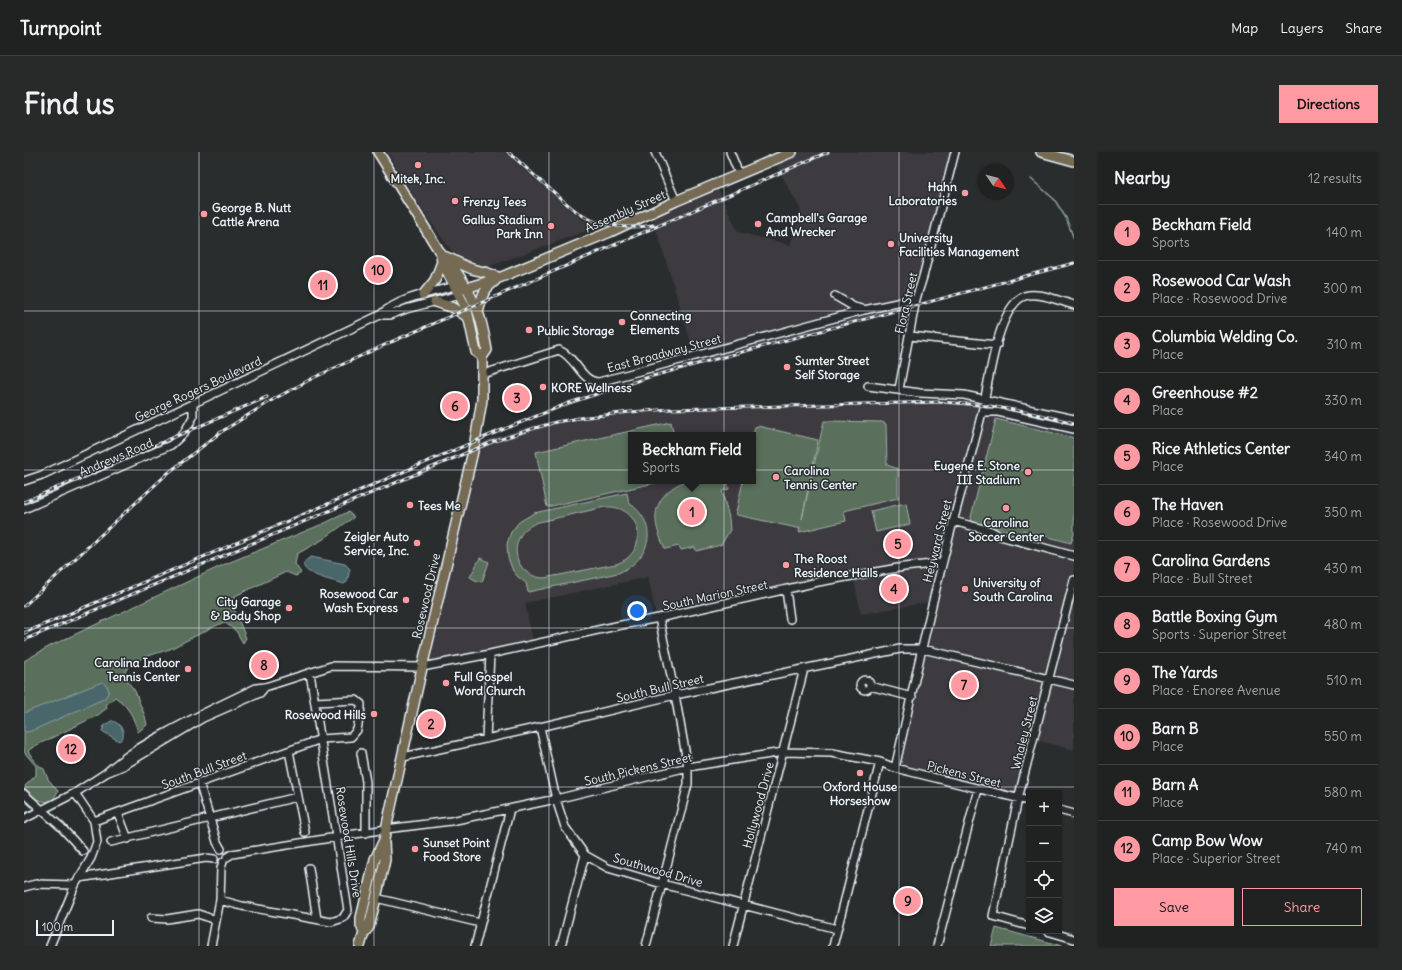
<!DOCTYPE html>
<html lang="en">
<head>
<meta charset="utf-8">
<style>
	:root { --surface:#202222; --page:#282a2a; --text:#f1f3f6; --muted:#a2a4a5; --line:#3d3f40; --accent:#ff9aa2 }
	body { margin:0; font-family:Delius,sans-serif; background:var(--page); color:var(--text) }
	.controls { position:absolute; right:12px; bottom:12px; display:grid; overflow:hidden; border-radius:0px; box-shadow:0 1px 3px #0004 }
	.controls button { width:36px; height:36px; display:grid; place-items:center; padding:0; border:0; border-bottom:1px solid var(--line); background:var(--surface); color:var(--text); font:20px sans-serif }
	.compass { position:absolute; left:954px; top:12px; width:36px; height:36px; border-radius:50%; background:var(--surface); box-shadow:0 1px 3px #0004; rotate:125deg }
	.scale { position:absolute; left:12px; bottom:10px; width:78px; box-sizing:border-box; padding-left:4px; border:2px solid #e8f1f8; border-top:0; font-size:11px; line-height:14px; white-space:nowrap; color:#e8f1f8; -webkit-text-stroke:3px #2a2d2e; paint-order:stroke }
	.you { position:absolute; left:613px; top:459px; width:14px; height:14px; margin:-10px; border:3px solid #fff; border-radius:50%; background:#1a73e8; box-shadow:0 0 0 6px #1a73e833 }
	.badge { display:grid; place-items:center; width:26px; height:26px; border-radius:50%; background:var(--accent); color:#111; font-size:13px; font-weight:700 }
	.pin { position:absolute; translate:-50% -50%; border:2px solid #fff; box-shadow:0 1px 4px #0006 }
	.popup { position:absolute; left:604px; top:280px; width:128px; height:52px; box-sizing:border-box; display:grid; place-content:center; border-radius:0px; background:var(--surface); filter:drop-shadow(0 1px 3px #0005); font-size:13px; white-space:nowrap; color:var(--muted) }
	.popup b { font-size:15px; color:var(--text) }
	.popup::after { content:''; position:absolute; left:50%; top:100%; margin-left:-8px; border:8px solid transparent; border-top-color:var(--surface) }
	.list { margin:0; padding:0; list-style:none }
	h2 { display:flex; justify-content:space-between; align-items:center; height:52px; margin:0; padding:0 16px; font-size:17px }
	h2 small { font-size:13px; font-weight:400; color:var(--muted) }
	.list li { display:grid; grid-template-columns:26px 1fr auto; gap:12px; align-items:center; box-sizing:border-box; height:56px; padding:0 16px; border-top:1px solid var(--line) }
	.list b { display:block; font-size:15px; white-space:nowrap }
	.list p { margin:0; font-size:13px; white-space:nowrap; color:var(--muted) }
	.list em { font-size:13px; font-style:normal; color:var(--muted) }
	.actions { display:flex; gap:8px; padding:12px 16px }
	.actions a { flex:1; padding:9px 0; border:1px solid var(--accent); border-radius:0px; text-align:center; font-size:14px; color:var(--accent) }
	.actions .main { background:var(--accent); color:#111 }
	.icon { flex:none; width:22px; height:22px; fill:none; stroke:currentColor; stroke-width:2; stroke-linecap:round; stroke-linejoin:round }
	.map { position:relative; flex:none; width:1050px; height:794px; overflow:hidden; border-radius:0px }
	header { display:flex; align-items:center; gap:24px; box-sizing:border-box; height:56px; padding:0 20px; background:var(--surface); border-bottom:1px solid var(--line) }
	header strong { font-size:19px }
	nav { display:flex; gap:22px; margin-inline-start:auto; font-size:14px }
	.intro { display:flex; align-items:center; justify-content:space-between; box-sizing:border-box; height:96px; padding:0 24px }
	h1 { margin:0; font-size:28px }
	.button { padding:10px 18px; border-radius:0px; background:var(--accent); color:#111; font-size:14px; font-weight:700 }
	main { display:flex; gap:24px; padding:0 24px }
	aside { flex:1; background:var(--surface); border-radius:0px; box-shadow:0 1px 3px #0004 }
	.map>svg:first-child { display:block }
	.built { fill:#3c3a3f; fill-rule:evenodd }
	.green { fill:#5a705b; stroke:#a1b0aa; fill-rule:evenodd }
	.water { fill:#48666b; stroke:#889ea3 }
	.lines { fill:none; stroke-linecap:round; stroke-linejoin:round }
	.stream { stroke:#889ea3; stroke-width:1.5 }
	.minor-casing { stroke:#e8f1f8; stroke-width:10 }
	.major-casing { stroke:#e8f1f8; stroke-width:12 }
	.minor { stroke:#2a2d2e; stroke-width:7 }
	.major { stroke:#746b52; stroke-width:9 }
	.rail-casing { stroke:#e8f1f8; stroke-width:3 }
	.rail { stroke:#2a2d2e; stroke-width:1.5; stroke-dasharray:4.5; stroke-linecap:butt }
	.grid { fill:none; stroke:#e8f1f8; stroke-width:1; stroke-opacity:0.55 }
	.poi-dot { fill:#ff9aa2; stroke:#2a2d2e; stroke-width:1.5 }
	.labels { text-anchor:middle; dominant-baseline:central; stroke-width:3; stroke-linejoin:round; paint-order:stroke }
	.poi-label { font-size:12px; font-weight:bold; fill:#e8f1f8; stroke:#2a2d2e; text-anchor:start }
	.street-label { font-size:12px; fill:#e8f1f8; stroke:#2a2d2e }
</style>
</head>
<body>
<header>
<strong>Turnpoint</strong>
<nav><a>Map</a><a>Layers</a><a>Share</a></nav>
</header>
<div class="intro"><h1>Find us</h1><a class="button">Directions</a></div>
<main>
<div class="map">
<svg width="1050" height="794" viewBox="0 0 1050 794">
	<rect width="100%" height="100%" fill="#2a2d2e"/>
	<filter id="ink" filterUnits="userSpaceOnUse"><feTurbulence type="fractalNoise" baseFrequency=".025" numOctaves="2"/><feDisplacementMap in="SourceGraphic" scale="8" xChannelSelector="R" yChannelSelector="G"/><feConvolveMatrix kernelMatrix="1 2 1 2 8 2 1 2 1" color-interpolation-filters="sRGB"/></filter>
	<g filter="url(#ink)">
		<path class="built" d="M363,0H480L557,67L576,74L461,116L435,109L420,89L392,48Z
			M763,0H931L890,154L674,213L627,60L691,31L714,80L766,93L777,58L748,6Z
			M859,250L949,252L990,258L1050,272V598L1008,587L992,646L868,614L911,449L837,462L829,424L632,464L624,425L501,451L509,490L396,514L448,293L510,273L564,265L651,257L743,254H802ZM607,283H729V329H607Z"/>
		<path class="green" d="M972,267L1050,286V381L1047,391L999,378L998,382L946,369Z
			M800,269L858,270L862,272L863,313L874,317V346L820,359L822,369L775,380L776,375L773,376L713,363L712,360L719,329H729V284L731,275L734,274L794,288L778,367Z
			M647,270L650,283H607V329H640L523,355L512,300Z
			M663,329H703L705,337L698,339L705,366L706,378L697,393L672,399L671,395L657,398L655,394L641,397C637,388 633,379 632,369C630,350 645,334 663,329Z
			M603,341L605,351C636,372 627,408 594,421L504,440L502,431L493,424L489,419L484,406L483,392L487,380L495,370L510,361ZM581,355C618,352 627,401 592,412L520,426C486,424 482,380 515,370Z
			M882,351L886,372L852,380L847,359Z
			M324,360L330,365L298,388L273,402L271,412L277,421L272,424L262,420L211,444L210,457L222,486L219,491L212,479L200,470L187,476L146,497L121,505L106,512L101,520L104,530L111,539L116,552L121,564L123,573L114,580C109,564 105,555 91,545L82,553L83,556L74,563L9,595L4,599L12,611L20,617L24,627L34,639L28,650C12,649 8,648 1,634L12,623V614L0,600V509L26,494L199,413L301,371Z
			M456,406L465,410L458,430L451,428L446,425Z
			M972,776L1039,794H967Z"/>
		<path class="water" d="M287,405L321,412L326,417L323,430L320,432C311,429 261,419 287,405Z
			M78,530L83,534L85,539L81,546L75,549L7,579L3,580L0,579V561Z
			M87,569C96,569 105,584 95,589L78,579L80,574Z"/>
		<g class="lines">
			<path class="stream" d="M1007,27L1030,47L1042,66L1050,87"/>
			<g class="minor-casing">
				<path id="minor" d="M631,0L652,49
					M706,0L715,22
					M811,144L830,155L838,157
					M356,163H366L382,157L436,143
					M886,184L973,193
					M459,222L535,198C554,207 556,229 575,230L840,158L892,147
					M844,234L896,241L940,243L1050,267
					M875,237L892,147L899,125L931,0
					M958,260H974L1050,277
					M0,329L18,323L356,163C376,145 406,141 431,134
					M0,357L147,293L160,281L169,265V252
					M929,369L967,379L976,384L1050,404
					M762,438L766,467
					M836 533a5 5 0 1 1 10 0a5 5 0 1 1-10 0Z
					M846,534L888,545
					M241,535L236,541L179,566L99,614L82,621C99,605 118,594 138,583C169,566 200,551 232,536L241,535L307,514L398,515L466,502L592,474L635,466L794,430L880,415L918,411
					M516,575L532,647L541,675L561,703L584,716L638,732L813,777
					M462,587L466,502
					M265,599L281,680
					M337,601L342,630V681
					M379,605L516,575L651,543L876,497H899L1050,533
					M871,616C887,547 901,478 919,409C931,360 946,310 958,260C965,230 972,166 995,147C1008,136 1035,149 1050,153
					M175,630L193,690L197,697
					M0,642L37,675L59,699
					M1035,658L1050,662
					M94,661L104,687
					M0,667L51,641
					M70,669L297,587L327,585L333,578L337,556V552L332,548L291,550
					M87,690L273,645
					M203,705L208,702L362,677L427,669L532,647L664,615L759,600L808,601L856,610L871,616L1005,649
					M285,716L293,767
					M55,726L182,706L190,707
					M0,735L12,732L51,733
					M352,746L456,771
					M196,748L218,754L307,770L319,766L324,758L286,521
					M127,766L143,767L174,762L192,768
					M1005,774L969,764L994,647L1050,428
					M1023,779L1050,787
					M26,794L51,733L67,706L73,690L70,669L51,641L82,621
					M187,794L196,748L197,716L199,710
					M451,794L486,657
					M537,794L561,703
					M622,794L664,632V615L651,543L635,466
					M709,794L780,517
					M809,794L856,610
					M913,794L954,637"/>
			</g>
			<g class="major-casing">
				<path id="major" d="M354,0L417,102L418,110L443,158L452,200L458,205
					M1017,0L1050,9
					M425,106C433,110 440,114 448,117C458,120 466,120 475,126
					M431,134L442,136L475,126L586,80L652,49L768,0
					M399,143L411,128L418,110
					M411,150L430,156L445,166
					M454,160C458,145 458,139 471,129
					M340,781L337,773V766L351,707L360,688L362,677L400,507L450,295L458,248V205L463,198C460,183 458,166 451,153C444,136 433,120 422,105
					M336,794L340,781L345,775L352,746L361,708L360,690"/>
			</g>
			<use href="#minor" class="minor"/>
			<use href="#major" class="major"/>
			<g class="rail-casing">
				<path id="rail" d="M484,0C498,12 512,25 526,37C538,47 549,59 563,66C582,75 609,77 629,73
					M0,350L243,245
					M0,454L144,321L197,280L250,247L289,226L367,190L804,0
					M0,481L473,280L545,251L625,225L1050,111
					M0,488L468,290L508,277L532,270L555,266L606,260L647,257L915,250C963,252 1004,259 1050,271"/>
			</g>
			<use href="#rail" class="rail"/>
		</g>
	</g>
	<path class="grid" d="M175,0V794M350,0V794M525,0V794M700,0V794M875,0V794M0,159H1050M0,318H1050M0,476H1050M0,635H1050"/>
	<g class="poi-dot">
		<circle cx="394" cy="13" r="4"/>
		<circle cx="941" cy="41" r="4"/>
		<circle cx="431" cy="49" r="4"/>
		<circle cx="180" cy="62" r="4"/>
		<circle cx="734" cy="72" r="4"/>
		<circle cx="527" cy="74" r="4"/>
		<circle cx="867" cy="92" r="4"/>
		<circle cx="598" cy="170" r="4"/>
		<circle cx="505" cy="178" r="4"/>
		<circle cx="763" cy="215" r="4"/>
		<circle cx="519" cy="235" r="4"/>
		<circle cx="1004" cy="320" r="4"/>
		<circle cx="752" cy="325" r="4"/>
		<circle cx="386" cy="353" r="4"/>
		<circle cx="982" cy="356" r="4"/>
		<circle cx="393" cy="391" r="4"/>
		<circle cx="762" cy="413" r="4"/>
		<circle cx="941" cy="437" r="4"/>
		<circle cx="382" cy="448" r="4"/>
		<circle cx="265" cy="456" r="4"/>
		<circle cx="164" cy="517" r="4"/>
		<circle cx="422" cy="531" r="4"/>
		<circle cx="350" cy="562" r="4"/>
		<circle cx="836" cy="621" r="4"/>
		<circle cx="391" cy="697" r="4"/>
	</g>
	<g class="labels">
		<g class="poi-label">
			<text x="394" y="26" text-anchor="middle">Mitek, Inc.</text>
			<text x="933" y="34" text-anchor="end">Hahn<tspan x="933" dy="14">Laboratories</tspan></text>
			<text x="439" y="49">Frenzy Tees</text>
			<text x="188" y="55">George B. Nutt<tspan x="188" dy="14">Cattle Arena</tspan></text>
			<text x="742" y="65">Campbell's Garage<tspan x="742" dy="14">And Wrecker</tspan></text>
			<text x="519" y="67" text-anchor="end">Gallus Stadium<tspan x="519" dy="14">Park Inn</tspan></text>
			<text x="875" y="85">University<tspan x="875" dy="14">Facilities Management</tspan></text>
			<text x="606" y="163">Connecting<tspan x="606" dy="14">Elements</tspan></text>
			<text x="513" y="178">Public Storage</text>
			<text x="771" y="208">Sumter Street<tspan x="771" dy="14">Self Storage</tspan></text>
			<text x="527" y="235">KORE Wellness</text>
			<text x="996" y="313" text-anchor="end">Eugene E. Stone<tspan x="996" dy="14">III Stadium</tspan></text>
			<text x="760" y="318">Carolina<tspan x="760" dy="14">Tennis Center</tspan></text>
			<text x="394" y="353">Tees Me</text>
			<text x="982" y="370" text-anchor="middle">Carolina<tspan x="982" dy="14">Soccer Center</tspan></text>
			<text x="385" y="384" text-anchor="end">Zeigler Auto<tspan x="385" dy="14">Service, Inc.</tspan></text>
			<text x="770" y="406">The Roost<tspan x="770" dy="14">Residence Halls</tspan></text>
			<text x="949" y="430">University of<tspan x="949" dy="14">South Carolina</tspan></text>
			<text x="374" y="441" text-anchor="end">Rosewood Car<tspan x="374" dy="14">Wash Express</tspan></text>
			<text x="257" y="449" text-anchor="end">City Garage<tspan x="257" dy="14">&amp; Body Shop</tspan></text>
			<text x="156" y="510" text-anchor="end">Carolina Indoor<tspan x="156" dy="14">Tennis Center</tspan></text>
			<text x="430" y="524">Full Gospel<tspan x="430" dy="14">Word Church</tspan></text>
			<text x="342" y="562" text-anchor="end">Rosewood Hills</text>
			<text x="836" y="634" text-anchor="middle">Oxford House<tspan x="836" dy="14">Horseshow</tspan></text>
			<text x="399" y="690">Sunset Point<tspan x="399" dy="14">Food Store</tspan></text>
		</g>
		<g class="street-label">
			<text transform="translate(601 59) rotate(-24)">Assembly Street</text>
			<text transform="translate(882 151) rotate(-77)">Flora Street</text>
			<text transform="translate(640 201) rotate(-15)">East Broadway Street</text>
			<text transform="translate(174 237) rotate(-25)">George Rogers Boulevard</text>
			<text transform="translate(92 305) rotate(-23)">Andrews Road</text>
			<text transform="translate(913 389) rotate(-76)">Heyward Street</text>
			<text transform="translate(691 443) rotate(-12)">South Marion Street</text>
			<text transform="translate(402 444) rotate(-77)">Rosewood Drive</text>
			<text transform="translate(636 536) rotate(-13)">South Bull Street</text>
			<text transform="translate(1000 581) rotate(-76)">Whaley Street</text>
			<text transform="translate(614 617) rotate(-13)">South Pickens Street</text>
			<text transform="translate(180 618) rotate(-20)">South Bull Street</text>
			<text transform="translate(940 622) rotate(14)">Pickens Street</text>
			<text transform="translate(734 653) rotate(-75)">Hollywood Drive</text>
			<text transform="translate(325 690) rotate(81)">Rosewood Hills Drive</text>
			<text transform="translate(634 718) rotate(16)">Southwood Drive</text>
		</g>
	</g>
</svg>
<div class="controls">
<button>+</button>
<button>−</button>
<button><svg class="icon" aria-label="locate" viewBox="0 0 24 24"><circle cx="12" cy="12" r="6"/><path d="M12 2v4M12 18v4M2 12h4M18 12h4"/></svg></button>
<button><svg class="icon" aria-label="layers" viewBox="0 0 24 24"><path d="M12 4l9 5-9 5-9-5zM3 14l9 5 9-5"/></svg></button>
</div>
<svg class="compass" viewBox="-18 -18 36 36"><path d="M0-13l5 13h-10z" fill="#e53935"/><path d="M0 13l5-13h-10z" fill="#a2a4a5"/></svg>
<div class="scale">100 m</div>
<div class="you"></div>
<div class="pin badge" style="left:668px;top:360px">1</div>
<div class="popup"><b>Beckham Field</b>Sports</div>
<div class="pin badge" style="left:407px;top:572px">2</div>
<div class="pin badge" style="left:493px;top:246px">3</div>
<div class="pin badge" style="left:870px;top:437px">4</div>
<div class="pin badge" style="left:874px;top:392px">5</div>
<div class="pin badge" style="left:431px;top:254px">6</div>
<div class="pin badge" style="left:940px;top:533px">7</div>
<div class="pin badge" style="left:240px;top:513px">8</div>
<div class="pin badge" style="left:884px;top:749px">9</div>
<div class="pin badge" style="left:354px;top:118px">10</div>
<div class="pin badge" style="left:299px;top:133px">11</div>
<div class="pin badge" style="left:47px;top:597px">12</div>
</div>
<aside>
<h2>Nearby<small>12 results</small></h2>
<ul class="list">
<li><span class="badge">1</span><div><b>Beckham Field</b><p>Sports</p></div><em>140 m</em></li>
<li><span class="badge">2</span><div><b>Rosewood Car Wash</b><p>Place · Rosewood Drive</p></div><em>300 m</em></li>
<li><span class="badge">3</span><div><b>Columbia Welding Co.</b><p>Place</p></div><em>310 m</em></li>
<li><span class="badge">4</span><div><b>Greenhouse #2</b><p>Place</p></div><em>330 m</em></li>
<li><span class="badge">5</span><div><b>Rice Athletics Center</b><p>Place</p></div><em>340 m</em></li>
<li><span class="badge">6</span><div><b>The Haven</b><p>Place · Rosewood Drive</p></div><em>350 m</em></li>
<li><span class="badge">7</span><div><b>Carolina Gardens</b><p>Place · Bull Street</p></div><em>430 m</em></li>
<li><span class="badge">8</span><div><b>Battle Boxing Gym</b><p>Sports · Superior Street</p></div><em>480 m</em></li>
<li><span class="badge">9</span><div><b>The Yards</b><p>Place · Enoree Avenue</p></div><em>510 m</em></li>
<li><span class="badge">10</span><div><b>Barn B</b><p>Place</p></div><em>550 m</em></li>
<li><span class="badge">11</span><div><b>Barn A</b><p>Place</p></div><em>580 m</em></li>
<li><span class="badge">12</span><div><b>Camp Bow Wow</b><p>Place · Superior Street</p></div><em>740 m</em></li>
</ul>
<div class="actions"><a class="main">Save</a><a>Share</a></div>
</aside>
</main>
</body>
</html>
